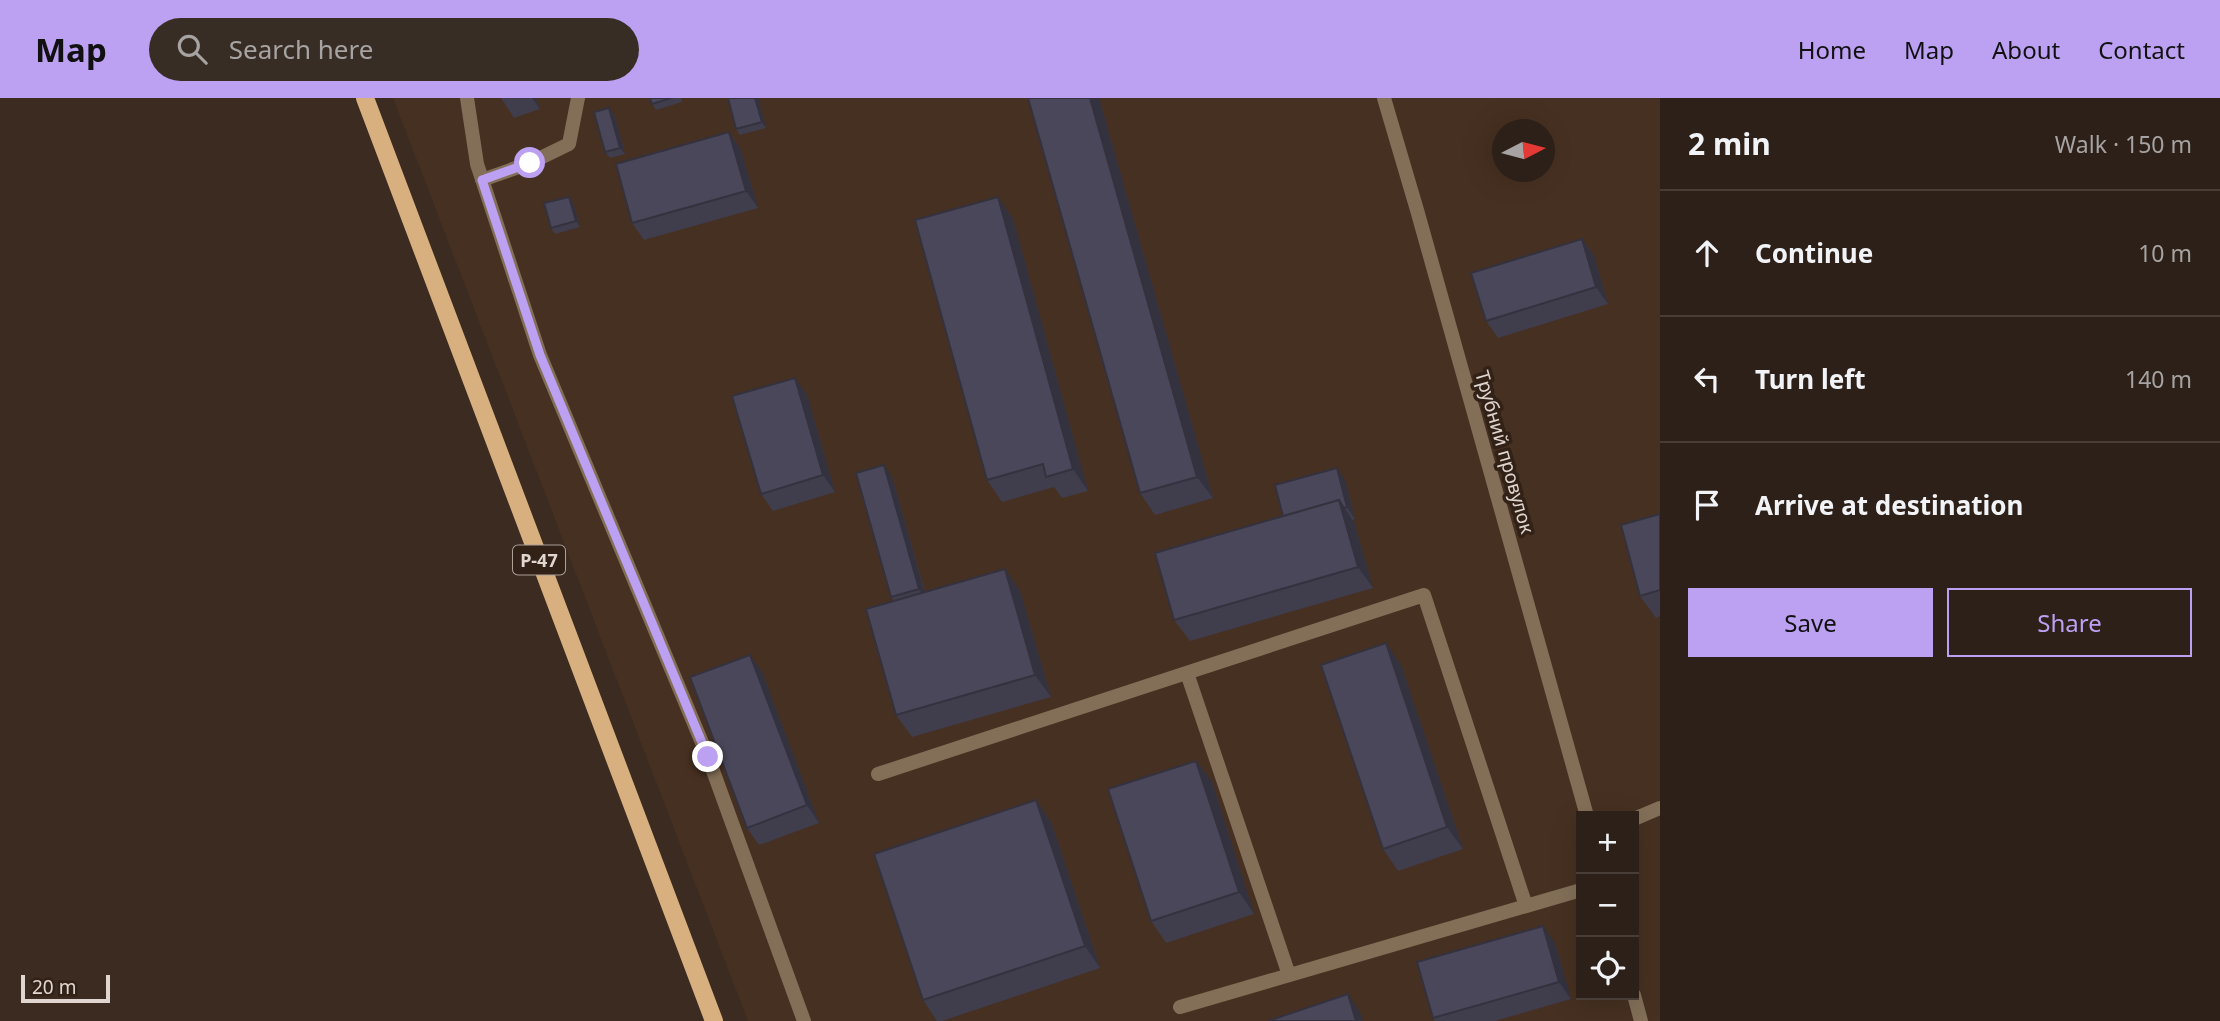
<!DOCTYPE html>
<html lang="en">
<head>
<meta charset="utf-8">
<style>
	:root { --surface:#2c2018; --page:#382d25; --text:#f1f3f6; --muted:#a6a3a2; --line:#483e37; --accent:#bca0f2 }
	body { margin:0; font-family:"Noto Sans",sans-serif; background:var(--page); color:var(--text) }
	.controls { position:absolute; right:21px; bottom:21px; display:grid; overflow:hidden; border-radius:0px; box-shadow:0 7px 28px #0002 }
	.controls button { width:63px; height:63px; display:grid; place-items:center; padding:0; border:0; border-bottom:2px solid var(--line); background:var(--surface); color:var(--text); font:35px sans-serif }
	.compass { position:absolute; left:1492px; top:21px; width:63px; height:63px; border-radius:50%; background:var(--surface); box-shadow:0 7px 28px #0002; rotate:84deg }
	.scale { position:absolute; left:21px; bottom:18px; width:89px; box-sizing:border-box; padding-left:7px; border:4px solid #e1d6cf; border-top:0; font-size:19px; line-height:24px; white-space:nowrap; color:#e1d6cf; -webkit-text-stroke:5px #312116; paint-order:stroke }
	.stop { position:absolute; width:21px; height:21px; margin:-16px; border:5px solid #bca0f2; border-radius:50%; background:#fff }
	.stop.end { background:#bca0f2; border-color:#fff; box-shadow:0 2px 7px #0008 }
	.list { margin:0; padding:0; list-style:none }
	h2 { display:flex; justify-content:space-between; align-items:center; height:91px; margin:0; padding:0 28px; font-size:30px }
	h2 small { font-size:23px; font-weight:400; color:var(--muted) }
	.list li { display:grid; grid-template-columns:46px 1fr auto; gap:21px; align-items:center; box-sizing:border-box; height:126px; padding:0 28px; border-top:2px solid var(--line) }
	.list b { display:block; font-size:26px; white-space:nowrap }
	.list em { font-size:23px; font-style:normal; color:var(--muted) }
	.actions { display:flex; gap:14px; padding:21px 28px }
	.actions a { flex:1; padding:16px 0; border:2px solid var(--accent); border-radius:0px; text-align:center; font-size:24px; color:var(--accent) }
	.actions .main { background:var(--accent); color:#111 }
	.icon { flex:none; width:38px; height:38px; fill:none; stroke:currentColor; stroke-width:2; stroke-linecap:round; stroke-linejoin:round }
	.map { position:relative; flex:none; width:1660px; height:923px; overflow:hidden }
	header { display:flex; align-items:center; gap:42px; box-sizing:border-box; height:98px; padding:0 35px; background:var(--accent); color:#111 }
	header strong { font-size:33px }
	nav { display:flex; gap:38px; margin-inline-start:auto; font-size:24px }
	.search { width:490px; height:63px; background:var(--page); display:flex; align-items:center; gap:18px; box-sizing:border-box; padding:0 24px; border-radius:38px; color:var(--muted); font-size:26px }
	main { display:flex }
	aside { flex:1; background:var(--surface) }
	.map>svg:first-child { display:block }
	.built { fill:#463021; fill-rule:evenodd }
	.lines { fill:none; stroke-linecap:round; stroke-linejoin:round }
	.lane { stroke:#836f58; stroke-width:14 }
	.street { stroke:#836f58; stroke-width:14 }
	.primary { stroke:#d8af7e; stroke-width:18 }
	.wall { fill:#403d4d }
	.shaded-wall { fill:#34323f }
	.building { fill:#4b475a; stroke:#34323f; stroke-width:2 }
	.route { stroke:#bca0f2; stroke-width:9 }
	.labels { text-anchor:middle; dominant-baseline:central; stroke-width:7; stroke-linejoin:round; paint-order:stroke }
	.shield { fill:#312116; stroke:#aca098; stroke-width:2 }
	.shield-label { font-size:18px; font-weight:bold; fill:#e1d6cf }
	.street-label { font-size:19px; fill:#e1d6cf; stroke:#312116 }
</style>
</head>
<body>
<header>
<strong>Map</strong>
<div class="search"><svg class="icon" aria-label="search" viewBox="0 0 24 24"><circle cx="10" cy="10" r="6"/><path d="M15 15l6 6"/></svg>Search here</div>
<nav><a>Home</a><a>Map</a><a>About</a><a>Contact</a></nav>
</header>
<main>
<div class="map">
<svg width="1660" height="923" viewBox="0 0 1660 923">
	<rect width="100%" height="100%" fill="#3b2b20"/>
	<path class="built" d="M393,0H1660V923H748ZM1503,32H1545V74H1503ZM1581,718H1634V897H1581Z"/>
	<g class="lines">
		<path class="lane" d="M467,0L477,66L540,257L708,659L804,923
			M482,82L530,65L569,46L578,0
			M1187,575L1289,877
			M878,676L1424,497L1526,808
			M1634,721L1660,710
			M1180,909L1581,792"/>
		<path class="street" d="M1384,0L1417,112L1587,718
			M1634,897L1641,923"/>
		<path class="primary" d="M365,0L714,923"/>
	</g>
	<path class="wall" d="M501,0H536L540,11L514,20Z
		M650,0H681L682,4L656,12L652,6Z
		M728,0H758L766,30L740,37L736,31Z
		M1028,0H1099L1213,400L1155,417L1140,395Z
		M609,10L614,16L625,56L610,60L605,54Z
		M729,34L741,52L758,110L644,142L632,125Z
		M569,99L573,105L580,129L555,136L551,130Z
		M998,99L1013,121L1088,393L1062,400L1054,389L1002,404L987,382Z
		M1582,141L1594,158L1608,206L1498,240L1486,223Z
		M795,280L807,297L835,394L773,413L761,396Z
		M892,379L925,494L1005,471L1020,493L1051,599L912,639L896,617L894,503L891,499Z
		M1345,382L1355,421H1353L1354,424L1373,490L1190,543L1174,522Z
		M1660,416V518L1656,520L1640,498Z
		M1401,567L1463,751L1398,773L1383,751Z
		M762,574L819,725L759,747L747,730Z
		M1196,663L1212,684L1254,816L1166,845L1151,823Z
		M1051,724L1100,870L942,923H937L923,902Z
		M1555,845L1571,901L1495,923H1435L1433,920Z"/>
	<path class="shaded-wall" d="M532,0H536L540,11Z
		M755,0H758L766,30L762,24Z
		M1090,0H1099L1213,400L1197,379Z
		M609,10L614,16L625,56L620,50Z
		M729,34L741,52L758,110L746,93Z
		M569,99L573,105L580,129L576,123Z
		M998,99L1013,121L1088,393L1073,371Z
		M1582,141L1594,158L1608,206L1596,189Z
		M795,280L807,297L835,394L823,377Z
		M884,367L892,379L927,503L919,491Z
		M1337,370L1345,382L1355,421L1347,409Z
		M1339,402L1354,424L1373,490L1358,469Z
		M1005,471L1020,493L1051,599L1035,577Z
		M1386,545L1401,567L1463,751L1447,729Z
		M750,557L762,574L819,725L807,707Z
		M1196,663L1212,684L1254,816L1239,794Z
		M1036,702L1051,724L1100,870L1085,848Z
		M1543,828L1555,845L1571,901L1559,884Z
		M1348,896L1360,914L1363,923H1356Z"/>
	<path class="building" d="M650,0H671L652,6Z
		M728,0H755L762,24L736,31Z
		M1028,0H1090L1197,379L1140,395Z
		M609,10L620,50L605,54L594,14Z
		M729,34L746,93L632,125L616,66Z
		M569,99L576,123L551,130L544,105Z
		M998,99L1073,371L1046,379L1043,366L987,382L915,122Z
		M1582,141L1596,189L1486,223L1471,175Z
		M795,280L823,377L761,396L732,298Z
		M884,367L919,491L891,499L856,375Z
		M1337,370L1347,409L1344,410L1339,402L1283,418L1275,387Z
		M1339,402L1358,469L1174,522L1155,455Z
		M1660,416V492L1640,498L1621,427Z
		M1005,471L1035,577L896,617L866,511Z
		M1386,545L1447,729L1383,751L1321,567Z
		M750,557L807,707L747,730L690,579Z
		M1196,663L1239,794L1151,823L1108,691Z
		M1036,702L1085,848L923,902L874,756Z
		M1543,828L1559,884L1433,920L1417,864Z
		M1348,896L1356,923H1268Z"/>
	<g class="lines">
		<path class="route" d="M530,65L482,82L540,257L708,659"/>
	</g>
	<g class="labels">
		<rect class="shield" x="513" y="447.5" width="52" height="29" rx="5"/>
		<g class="shield-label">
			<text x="539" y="462">Р-47</text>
		</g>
		<g class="street-label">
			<text transform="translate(1505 354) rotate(74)">Трубний провулок</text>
		</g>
	</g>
</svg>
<div class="controls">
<button>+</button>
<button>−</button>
<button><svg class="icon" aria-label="locate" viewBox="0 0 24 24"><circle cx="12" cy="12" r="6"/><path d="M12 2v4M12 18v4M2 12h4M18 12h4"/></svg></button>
</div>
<svg class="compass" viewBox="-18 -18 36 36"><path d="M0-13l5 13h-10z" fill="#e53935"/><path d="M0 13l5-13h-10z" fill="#a6a3a2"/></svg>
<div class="scale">20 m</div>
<div class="stop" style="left:530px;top:65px"></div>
<div class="stop end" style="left:708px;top:659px"></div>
</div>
<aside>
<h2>2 min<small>Walk · 150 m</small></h2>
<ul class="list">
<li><svg class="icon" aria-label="ahead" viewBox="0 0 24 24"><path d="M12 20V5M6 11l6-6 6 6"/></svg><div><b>Continue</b></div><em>10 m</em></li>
<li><svg class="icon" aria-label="left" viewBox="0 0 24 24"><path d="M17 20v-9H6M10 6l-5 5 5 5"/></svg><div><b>Turn left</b></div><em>140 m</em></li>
<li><svg class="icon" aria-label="arrive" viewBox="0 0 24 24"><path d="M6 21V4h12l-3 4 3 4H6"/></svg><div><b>Arrive at destination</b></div></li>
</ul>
<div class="actions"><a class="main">Save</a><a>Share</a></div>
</aside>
</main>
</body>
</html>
